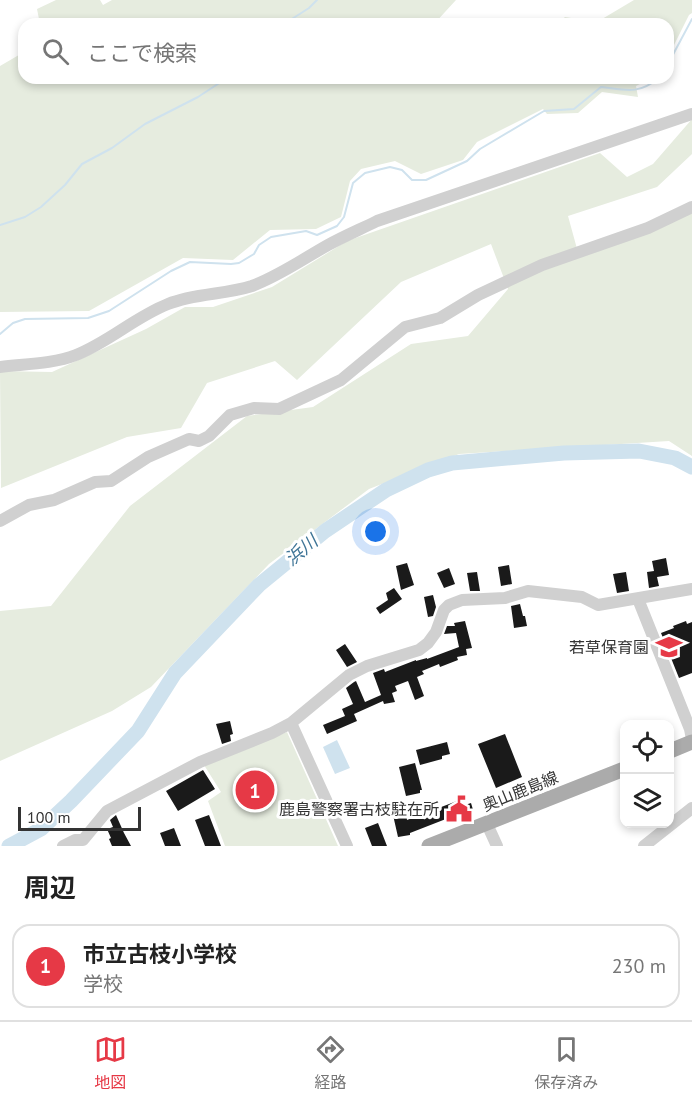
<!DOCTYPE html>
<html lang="ja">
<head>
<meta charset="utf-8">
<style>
	:root { --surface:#fff; --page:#f2f2f2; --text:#222; --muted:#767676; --line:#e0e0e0; --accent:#e63946 }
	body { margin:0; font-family:"PT Sans","Noto Sans JP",sans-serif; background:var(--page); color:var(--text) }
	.controls { position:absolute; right:18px; bottom:18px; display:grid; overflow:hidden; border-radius:12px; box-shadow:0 3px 9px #0003 }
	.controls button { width:54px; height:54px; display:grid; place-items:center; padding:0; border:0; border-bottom:2px solid var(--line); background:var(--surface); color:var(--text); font:30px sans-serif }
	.scale { position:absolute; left:18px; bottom:15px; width:123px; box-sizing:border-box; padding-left:6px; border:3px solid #333; border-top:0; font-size:16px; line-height:21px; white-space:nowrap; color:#333; -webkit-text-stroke:4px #fff; paint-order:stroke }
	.you { position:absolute; left:376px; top:532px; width:21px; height:21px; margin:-15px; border:4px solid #fff; border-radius:50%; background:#1a73e8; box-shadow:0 0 0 9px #1a73e833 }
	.badge { display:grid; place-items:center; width:39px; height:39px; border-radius:50%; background:var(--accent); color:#fff; font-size:20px; font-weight:700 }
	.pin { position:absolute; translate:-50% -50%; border:3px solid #fff; box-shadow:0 2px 6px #0006 }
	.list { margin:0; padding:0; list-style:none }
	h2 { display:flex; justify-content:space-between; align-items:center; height:78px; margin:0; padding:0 24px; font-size:26px }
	h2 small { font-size:20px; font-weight:400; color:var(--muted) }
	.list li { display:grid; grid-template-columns:39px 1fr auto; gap:18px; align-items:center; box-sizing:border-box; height:84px; margin:0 12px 12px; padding:0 12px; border:2px solid var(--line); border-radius:18px }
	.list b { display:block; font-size:22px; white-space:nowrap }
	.list p { margin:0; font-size:20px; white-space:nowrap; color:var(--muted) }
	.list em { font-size:20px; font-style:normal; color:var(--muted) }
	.icon { flex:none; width:33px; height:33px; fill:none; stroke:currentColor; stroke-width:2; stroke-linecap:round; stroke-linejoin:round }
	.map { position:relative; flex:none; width:692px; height:846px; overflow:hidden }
	.search { position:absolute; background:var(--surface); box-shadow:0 3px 9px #0003; left:18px; right:18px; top:18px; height:66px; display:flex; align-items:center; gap:15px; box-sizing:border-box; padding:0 21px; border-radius:18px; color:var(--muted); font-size:22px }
	.sheet { height:174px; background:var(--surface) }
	nav { display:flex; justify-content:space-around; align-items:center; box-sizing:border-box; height:84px; border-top:2px solid var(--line); background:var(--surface); font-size:16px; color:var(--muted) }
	nav a { display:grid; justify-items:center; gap:3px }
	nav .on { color:var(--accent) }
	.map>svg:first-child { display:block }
	.green { fill:#e6ecdf }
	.water { fill:#cfe2ee }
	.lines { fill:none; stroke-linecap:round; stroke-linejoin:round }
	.stream { stroke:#cfe2ee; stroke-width:2 }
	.river { stroke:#cfe2ee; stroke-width:15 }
	.building { fill:#1a1a1a }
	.minor { stroke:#d0d0d0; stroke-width:12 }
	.major { stroke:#ababab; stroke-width:15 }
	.labels { text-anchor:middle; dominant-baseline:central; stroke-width:6; stroke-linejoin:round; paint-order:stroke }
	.poi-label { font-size:16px; fill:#333; stroke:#fff; text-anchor:end }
	.street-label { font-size:16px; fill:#333; stroke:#fff }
	.water-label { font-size:18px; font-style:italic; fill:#3f7597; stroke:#fff }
</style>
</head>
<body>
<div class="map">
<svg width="692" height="846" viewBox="0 0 692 846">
	<rect width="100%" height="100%" fill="#fff"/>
	<path class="green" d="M56,0H100L103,5L112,0H456L434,24H40L37,9Z
		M634,0H692V13L689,15L668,57V24H557L565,17L597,22Z
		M24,52V78H651L636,86L638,97L602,92L578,113L547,114L543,109L477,142L463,160L421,174L395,161L361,169L350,181L341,217L316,229L270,230L233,260L183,258L89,311L0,312V66Z
		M692,119V154L657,187L568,216L579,256L692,203V456L669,441L459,454L369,489L269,564L151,687L112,711L0,761V611L51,606L130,506L247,416L313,407L411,344L468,336L508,289L491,244L401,282L297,380L275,361L207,383L181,428L127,437L1,488L0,371L52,372L146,329L185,307H213L272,287L347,241L600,153L627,177L653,164Z
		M287,732L338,846H225L208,801L221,792L204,765Z"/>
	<path class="water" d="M337,740L350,768L335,774L323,747Z"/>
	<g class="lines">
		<path class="stream" d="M284,24L309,8L317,0
			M668,64L692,19
			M0,225L25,217L41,207L65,185L82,164L112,148L145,124L198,97L227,78
			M0,334L13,323L25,319L88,318L109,311L171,271L190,262L231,264L239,263L254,254L259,245L271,237L306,231L317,235L337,226L344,217L353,183L365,173L390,167L402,170L412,180H426L467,161L480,149L544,111L574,109L601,87C626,90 638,95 659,78"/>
		<path class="river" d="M9,846L41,829L71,801L138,731L175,673L259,585L325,531L386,490L428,470L452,463L564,453L639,451L675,458L692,467"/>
	</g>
	<path class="building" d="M666,558L669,575L657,577L659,586L649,588L647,572L654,571L652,561Z
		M407,563L414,585L401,590L396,566Z
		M509,565L512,584L501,586L498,567Z
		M449,568L455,584L444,588L437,573Z
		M477,572L480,591H470L467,573Z
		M626,572L629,591L617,593L613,574Z
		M394,588L402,599L380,614L376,608L388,600L386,593Z
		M433,595L436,607L433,616L428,617L424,597Z
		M520,604L523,616H525L527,626L514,628L511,606Z
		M465,621L472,648L466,649L467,655L457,657L458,660L440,667L439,664L422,671L424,674L417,677L424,696L415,700L408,681L395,686L397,691L392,693L395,702L384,704L383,701L354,714L357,721L327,734L323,725L345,716L342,709L353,704L346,688L354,682L356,681L365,702L381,695L373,673L384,669L385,672L416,660V661L427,658V659L459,647L456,633L444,634L447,626H455L454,623Z
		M686,621L687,624L692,622V673L679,678L661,633L674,628L673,626Z
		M345,644L357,662L347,667L336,650Z
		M230,721L233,734L230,735L231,741L222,744L216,724Z
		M505,734L522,777L496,788L478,744Z
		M447,742L450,754L442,756V759L420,765L416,750Z
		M415,763L422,790H420V793L406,796L399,767Z
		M203,770L215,789L178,811L166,791Z
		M457,801L459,807L471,803L474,813L453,820L451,817L410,833V835L398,837L393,815L406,813L407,820Z
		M116,815L124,833L131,846H112L109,839L111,838L107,829L113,827L110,820Z
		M209,815L221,846H205L195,820Z
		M378,823L387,846H372L365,828Z
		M174,828L181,846H165L160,833Z"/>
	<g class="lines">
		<path class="minor" d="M0,367C25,364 53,364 76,355C109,342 135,317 168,304C195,293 224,295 252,286C279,276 303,259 328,245C344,236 361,229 377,221L692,114
			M0,521L29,505L54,500L95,482L111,481L148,457L189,439L199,441L209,436L230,415L254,408L279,409L341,380L405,327L440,318L478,295L542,265L648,228L692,207
			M638,599L690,729L692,739
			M291,723L347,846
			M487,824L497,846
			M83,840L107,811L200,762L272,733L291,723L349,675L367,666L419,650L428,643L436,632L444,610L449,605L462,600L505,598L528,591L582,597L598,605L692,589
			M63,846L75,840H83
			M644,846L692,808"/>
		<path class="major" d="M670,751L692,742
			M429,846L624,769"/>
	</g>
	<defs>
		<g id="school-bare" transform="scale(2.07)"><path d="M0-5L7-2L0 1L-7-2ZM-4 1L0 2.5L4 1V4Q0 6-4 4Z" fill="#e63946" stroke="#fff" stroke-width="2.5" paint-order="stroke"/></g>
		<g id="civic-bare" transform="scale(2.07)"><path d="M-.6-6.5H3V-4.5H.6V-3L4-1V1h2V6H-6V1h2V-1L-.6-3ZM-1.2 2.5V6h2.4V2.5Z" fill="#e63946" stroke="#fff" stroke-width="2.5" paint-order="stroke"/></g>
	</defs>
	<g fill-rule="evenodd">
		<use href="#school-bare" x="669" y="647"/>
		<use href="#civic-bare" x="459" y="809"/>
	</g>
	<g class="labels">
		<g class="poi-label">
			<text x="649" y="647">若草保育園</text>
			<text x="439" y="809">鹿島警察署古枝駐在所</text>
		</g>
		<g class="street-label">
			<text transform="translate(520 791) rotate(-22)">奥山鹿島線</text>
		</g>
		<g class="water-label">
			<text transform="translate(301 550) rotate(-40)">浜川</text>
		</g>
	</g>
</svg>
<div class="controls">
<button><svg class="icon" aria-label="locate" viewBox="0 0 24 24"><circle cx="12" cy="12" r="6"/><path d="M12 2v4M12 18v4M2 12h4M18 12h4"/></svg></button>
<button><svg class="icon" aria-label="layers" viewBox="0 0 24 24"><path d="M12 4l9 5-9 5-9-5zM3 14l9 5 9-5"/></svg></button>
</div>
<div class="scale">100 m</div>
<div class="you"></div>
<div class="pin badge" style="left:255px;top:790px">1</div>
<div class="search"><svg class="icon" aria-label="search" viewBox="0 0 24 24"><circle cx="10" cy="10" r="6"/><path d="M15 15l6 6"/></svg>ここで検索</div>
</div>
<section class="sheet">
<h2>周辺<small></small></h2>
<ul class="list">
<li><span class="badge">1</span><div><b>市立古枝小学校</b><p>学校</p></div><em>230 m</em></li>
</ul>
</section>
<nav>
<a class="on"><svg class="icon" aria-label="map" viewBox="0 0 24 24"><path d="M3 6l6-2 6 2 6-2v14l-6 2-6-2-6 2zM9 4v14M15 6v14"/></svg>地図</a>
<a><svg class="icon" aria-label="directions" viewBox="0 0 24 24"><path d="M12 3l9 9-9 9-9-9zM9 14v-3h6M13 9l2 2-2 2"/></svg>経路</a>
<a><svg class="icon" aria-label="saved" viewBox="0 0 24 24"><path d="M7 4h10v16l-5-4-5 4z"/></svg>保存済み</a>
</nav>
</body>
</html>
